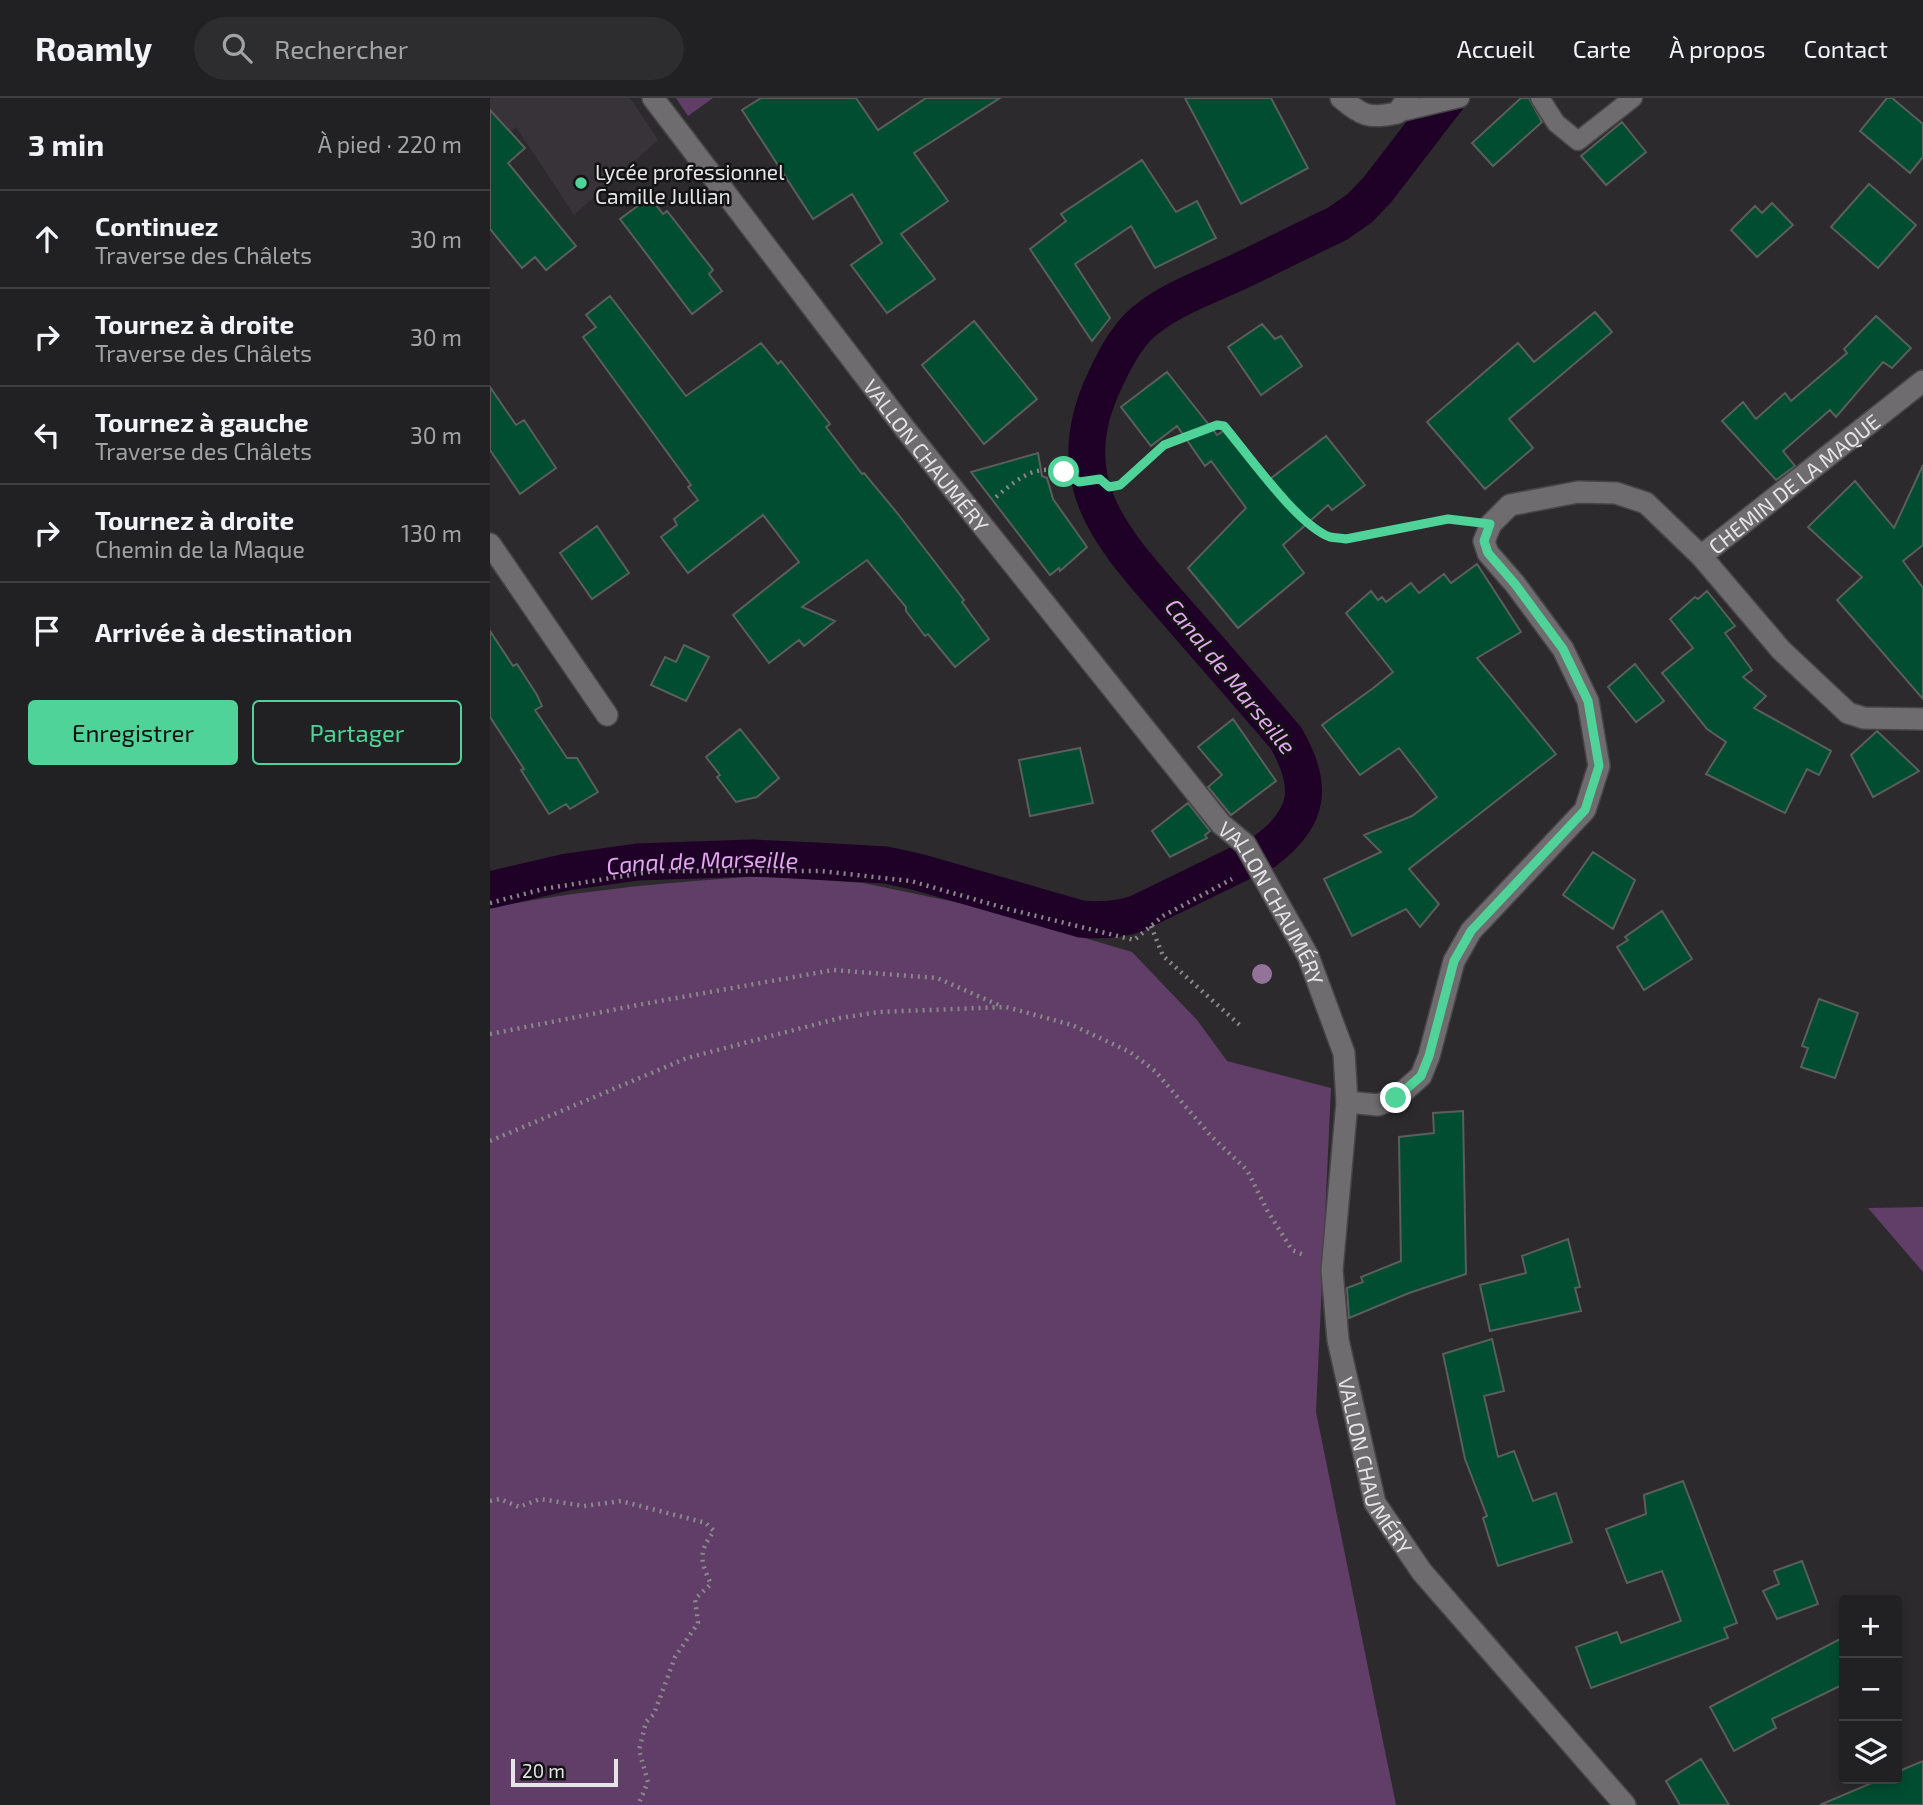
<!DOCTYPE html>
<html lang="fr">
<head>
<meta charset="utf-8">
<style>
	:root { --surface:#212022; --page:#2d2d2f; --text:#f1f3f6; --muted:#a2a3a5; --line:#3e3e40; --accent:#4fd398 }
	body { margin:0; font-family:"Exo 2",sans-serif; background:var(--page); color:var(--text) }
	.controls { position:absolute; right:21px; bottom:21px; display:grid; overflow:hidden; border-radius:7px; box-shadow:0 4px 10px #0003 }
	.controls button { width:63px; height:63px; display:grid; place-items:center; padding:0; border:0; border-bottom:2px solid var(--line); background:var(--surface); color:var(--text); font:35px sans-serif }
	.scale { position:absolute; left:21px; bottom:18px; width:107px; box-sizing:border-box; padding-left:7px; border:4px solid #e5e4e6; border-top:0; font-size:19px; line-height:24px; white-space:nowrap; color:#e5e4e6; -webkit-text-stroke:5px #141314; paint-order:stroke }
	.stop { position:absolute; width:21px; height:21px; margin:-16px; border:5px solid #4fd398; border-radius:50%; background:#fff }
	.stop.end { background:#4fd398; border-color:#fff; box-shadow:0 2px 7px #0008 }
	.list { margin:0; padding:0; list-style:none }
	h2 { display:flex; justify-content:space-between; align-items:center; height:91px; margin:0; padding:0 28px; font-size:30px }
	h2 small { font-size:23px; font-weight:400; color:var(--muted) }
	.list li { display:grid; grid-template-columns:46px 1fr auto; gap:21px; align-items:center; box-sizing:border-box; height:98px; padding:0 28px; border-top:2px solid var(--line) }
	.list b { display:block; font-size:26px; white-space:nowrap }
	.list p { margin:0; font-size:23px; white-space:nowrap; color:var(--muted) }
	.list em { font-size:23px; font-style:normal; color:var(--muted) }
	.actions { display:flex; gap:14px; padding:21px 28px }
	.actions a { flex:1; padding:16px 0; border:2px solid var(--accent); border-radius:7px; text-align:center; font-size:24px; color:var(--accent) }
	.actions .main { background:var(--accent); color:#111 }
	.icon { flex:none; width:38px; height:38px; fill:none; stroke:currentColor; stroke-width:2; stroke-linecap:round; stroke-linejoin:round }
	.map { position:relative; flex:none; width:1433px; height:1707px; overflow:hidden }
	header { display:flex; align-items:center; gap:42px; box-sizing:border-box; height:98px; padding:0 35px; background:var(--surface); border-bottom:2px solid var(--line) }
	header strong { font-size:33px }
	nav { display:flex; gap:38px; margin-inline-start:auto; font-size:24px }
	.search { width:490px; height:63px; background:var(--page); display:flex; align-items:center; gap:18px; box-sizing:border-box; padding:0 24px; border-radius:38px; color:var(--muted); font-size:26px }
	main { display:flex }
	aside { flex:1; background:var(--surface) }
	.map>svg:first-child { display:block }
	.built { fill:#383239 }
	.green { fill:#603e68 }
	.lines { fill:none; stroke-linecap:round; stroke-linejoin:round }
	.canal { stroke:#1f0026; stroke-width:37 }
	.building { fill:#004d31; stroke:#5a5e5c; stroke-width:2 }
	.lane-casing { stroke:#474547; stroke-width:21 }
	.street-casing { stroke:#474547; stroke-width:24 }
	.path { stroke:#8a888b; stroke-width:4.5; stroke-dasharray:2 5; stroke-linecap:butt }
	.lane { stroke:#6f6c6f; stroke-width:18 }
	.street { stroke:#6f6c6f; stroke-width:21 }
	.tree { fill:#93739a }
	.route { stroke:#4fd398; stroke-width:9 }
	.poi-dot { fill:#4fd398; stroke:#141314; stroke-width:2.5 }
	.labels { text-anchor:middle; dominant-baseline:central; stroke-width:5; stroke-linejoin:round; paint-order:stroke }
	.poi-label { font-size:21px; fill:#e5e4e6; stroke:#141314; text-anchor:start }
	.street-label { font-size:21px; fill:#e5e4e6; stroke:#141314 }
	.water-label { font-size:23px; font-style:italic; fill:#e2a9ef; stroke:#141314 }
</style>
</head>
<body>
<header>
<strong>Roamly</strong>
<div class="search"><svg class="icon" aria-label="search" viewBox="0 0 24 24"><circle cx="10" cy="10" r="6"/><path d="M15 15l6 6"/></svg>Rechercher</div>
<nav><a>Accueil</a><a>Carte</a><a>À propos</a><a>Contact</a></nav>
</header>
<main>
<aside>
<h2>3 min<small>À pied · 220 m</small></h2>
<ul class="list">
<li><svg class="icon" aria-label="ahead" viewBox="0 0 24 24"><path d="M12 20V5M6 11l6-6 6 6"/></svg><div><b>Continuez</b><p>Traverse des Châlets</p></div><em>30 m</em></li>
<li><svg class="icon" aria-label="right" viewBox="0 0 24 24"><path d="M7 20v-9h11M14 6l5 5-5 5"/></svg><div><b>Tournez à droite</b><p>Traverse des Châlets</p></div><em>30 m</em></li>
<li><svg class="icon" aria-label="left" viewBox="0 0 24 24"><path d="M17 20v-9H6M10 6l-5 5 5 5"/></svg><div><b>Tournez à gauche</b><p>Traverse des Châlets</p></div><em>30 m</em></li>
<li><svg class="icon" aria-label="right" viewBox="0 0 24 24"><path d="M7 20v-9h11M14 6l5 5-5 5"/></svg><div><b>Tournez à droite</b><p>Chemin de la Maque</p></div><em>130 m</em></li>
<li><svg class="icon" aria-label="arrive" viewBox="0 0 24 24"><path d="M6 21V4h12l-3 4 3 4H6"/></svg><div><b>Arrivée à destination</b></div></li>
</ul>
<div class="actions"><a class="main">Enregistrer</a><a>Partager</a></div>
</aside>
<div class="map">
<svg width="1433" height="1707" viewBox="0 0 1433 1707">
	<rect width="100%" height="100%" fill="#2c2a2d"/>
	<path class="built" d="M0,0H140L168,42L84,117L26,29L0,54Z"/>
	<path class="green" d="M186,0H223L198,18Z
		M272,778L373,785L494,810L642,854L707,922L737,963L841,990L826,1314L906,1707H0V810C91,792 179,784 272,778Z
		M1433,1109V1174L1378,1110Z"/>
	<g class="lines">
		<path class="canal" id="s1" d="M0,792L77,774L147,764L261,760L325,763L396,767L428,774L591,821C611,823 627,822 646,816L775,753C821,719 823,687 796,640C761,599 726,559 691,519C626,444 565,387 615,282C624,263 634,243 649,228C675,203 714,190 746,175C780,159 813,142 847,126L870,110L888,91L958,0"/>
	</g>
	<path class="building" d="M271,0H366L388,32L436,0H510L424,55L458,103L411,136L445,181L397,215L361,167L392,145L362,96L323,121L252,12Z
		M695,0H781L818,70L751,106Z
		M1031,0H1039L1052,24L1003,68L982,45Z
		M1397,0H1402L1433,26V59L1420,75L1370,33Z
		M0,12L35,50L18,65L86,148L56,172L45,159L32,170L0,131Z
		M1132,24L1156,54L1116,87L1091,58Z
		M652,62L686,114L707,103L726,140L665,170L641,128L585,166L620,220L602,243L540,151L576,123L571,116Z
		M1379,86L1426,127L1388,170L1341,129Z
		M160,99L173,116L177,113L223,172L219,176L232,193L202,216L130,121Z
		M1282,105L1303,127L1267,159L1241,132L1265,108L1272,115Z
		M120,198L196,298L271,245L288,266L291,263L340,326L336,329L372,376L374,375L408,416L474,502L472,504L499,541L465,569L438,536L435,538L416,513V509L377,462L312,509L345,523L314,548L309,542L279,565L243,517L309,464L273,417L198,475L171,439L187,427L184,421L208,402L198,389L201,387L93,239L106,229L96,217Z
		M1105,214L1122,234L1019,321L1043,350L995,391L937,324L1028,245L1044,264Z
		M1386,218L1421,250L1402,270L1393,264L1346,319L1340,312L1293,353L1305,368L1286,382L1232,323L1253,304L1266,321L1295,295L1301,303L1357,255L1354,251Z
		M484,223L547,301L494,346L432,267Z
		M772,226L785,241L791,238L812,268L771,297L738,249Z
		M677,274L727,337L735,332L776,384L836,338L875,387L842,412L838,407L793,447L814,475L748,530L698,470L756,410L721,363L715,368L687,328L661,348L631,309Z
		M0,289L26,327L34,322L66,370L30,396L0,352Z
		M548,355L552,378L557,380L563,401L597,449L570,473L569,470L560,477L481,374Z
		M1433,367V447L1413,463L1433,490V601L1347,502L1372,479L1318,429L1365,383L1404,430Z
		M107,428L139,475L102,501L70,455Z
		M987,466L1031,534L987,560L1066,656L919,771L949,806L930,829L916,811L862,838L834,781L891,754L874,737L922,718L947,699L909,650L870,677L832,627L882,591L903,574L856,515L881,493L888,502L892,499L896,504L921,485L929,495L954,476L961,485Z
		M1217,493L1245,528L1235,535L1262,572L1253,579L1276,598L1264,610L1341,653L1329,677L1317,671L1295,715L1216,676L1236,644L1217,631L1172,575L1203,550L1180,521L1205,499L1208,501Z
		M0,533L23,568L27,566L47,597L52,608L45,612L77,660H87L108,694L80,711L76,706L59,716L31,672L34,671L0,619Z
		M194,547L219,559L196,603L161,587L175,559L186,564Z
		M1145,566L1174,603L1146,624L1118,589Z
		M743,621L786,683L741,717L718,689L732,677L708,649Z
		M250,631L289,680L267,699L246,704L227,679L230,677L216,659Z
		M1387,633L1429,673L1383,699L1361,657Z
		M590,650L603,705L540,718L529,662Z
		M698,705L720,733L715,737L717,740L680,759L662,733Z
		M1103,754L1145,782L1123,831L1073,797Z
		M1172,813L1202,861L1154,892L1127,849L1138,842L1135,839Z
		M1329,901L1368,915L1345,980L1311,969L1318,950L1312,948Z
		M973,1013L976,1176L919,1195L859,1220L857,1190L873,1184L871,1179L911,1163L909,1039L944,1035L943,1015Z
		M1078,1141L1090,1189L1085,1190L1091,1213L1000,1233L990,1187L1036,1175L1032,1158Z
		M1002,1241L1014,1293L994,1298L1008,1359L1024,1353L1043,1403L1066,1395L1082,1444L1008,1468L993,1420L997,1418L975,1361L953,1256Z
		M1193,1383L1247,1525L1234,1530L1238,1540L1101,1590L1086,1549L1127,1534L1131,1545L1191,1523L1172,1473L1137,1485L1116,1431L1156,1416L1154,1397Z
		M1312,1463L1328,1506L1287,1521L1273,1493L1289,1486L1284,1473Z
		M1354,1539V1586L1282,1621L1286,1630L1244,1653L1220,1609Z
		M1211,1661L1239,1707H1190L1176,1683Z
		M1433,1663V1707H1330L1391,1681H1407V1674Z"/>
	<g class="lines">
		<g class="lane-casing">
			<path id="lane" d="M1050,0L1066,25L1088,43L1143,0
				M907,15L970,0"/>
		</g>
		<g class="street-casing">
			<g id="street">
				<path id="s2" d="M163,0L416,332L731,726L755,746L818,858L854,955L857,1004L842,1172L848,1242L885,1405L932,1474L1135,1707"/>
				<path d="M851,0C872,18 879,21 907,15L918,0"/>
				<path d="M0,446L117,617"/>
				<path d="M1211,458L1291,552L1358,615L1374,620L1433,621"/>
				<path id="s3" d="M857,1004L888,1007L906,1000L931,978L939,958L964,863L981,833L1095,712L1109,668L1098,603L1073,551L1025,486L998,455L994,443L1001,426L1020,407L1088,394L1126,395L1156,405L1211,458L1433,283"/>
			</g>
		</g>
		<path class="path" d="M506,399C534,375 555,360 589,384L610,381L619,389L630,387L674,347L727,327L734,328C757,355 808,428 840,439C845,440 851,440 856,441L958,421L972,422
			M0,805L53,791L165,773H330L421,783L518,811L644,842L673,818L742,781
			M661,828L673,858L752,929
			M0,936L153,906L343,872L447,880L511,908
			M0,1043L197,960L350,920L389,914L516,909L582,927L640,954L665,973L721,1038L757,1072L777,1112L802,1152L814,1157
			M0,1403L10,1401L29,1409L50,1401L94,1408L131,1403L216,1425L224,1433C208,1455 210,1462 221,1486L205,1501L208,1525L185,1559L164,1616L156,1624L149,1652L158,1684L148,1707"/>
		<use href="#lane" class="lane"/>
		<use href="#street" class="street"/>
	</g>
	<circle class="tree" cx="772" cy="876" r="10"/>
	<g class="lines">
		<path class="route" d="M574,374L589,384L610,381L619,389L630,387L674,347L727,327L734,328C757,355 808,428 840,439C845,440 851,440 856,441L958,421L1000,426L994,443L998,455L1025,486L1073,551L1098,603L1109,668L1095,712L981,833L964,863L939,958L931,978L906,1000"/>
	</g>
	<circle class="poi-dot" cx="91" cy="85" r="7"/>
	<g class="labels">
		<g class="poi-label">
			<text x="105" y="73">Lycée professionnel<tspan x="105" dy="24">Camille Jullian</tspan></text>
		</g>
		<g class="street-label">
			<text stroke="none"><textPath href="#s2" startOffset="450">VALLON CHAUMÉRY</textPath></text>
			<text stroke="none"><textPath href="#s3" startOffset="1087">CHEMIN DE LA MAQUE</textPath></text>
			<text stroke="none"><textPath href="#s2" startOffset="1017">VALLON CHAUMÉRY</textPath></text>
			<text stroke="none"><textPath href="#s2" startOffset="1605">VALLON CHAUMÉRY</textPath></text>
		</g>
		<g class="water-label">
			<text transform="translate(741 578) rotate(51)">Canal de Marseille</text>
			<text stroke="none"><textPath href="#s1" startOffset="215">Canal de Marseille</textPath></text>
		</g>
	</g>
</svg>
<div class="controls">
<button>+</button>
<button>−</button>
<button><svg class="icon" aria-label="layers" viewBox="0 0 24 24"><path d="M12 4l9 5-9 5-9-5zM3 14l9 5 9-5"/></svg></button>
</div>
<div class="scale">20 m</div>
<div class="stop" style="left:574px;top:374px"></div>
<div class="stop end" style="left:906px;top:1000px"></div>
</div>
</main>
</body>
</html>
